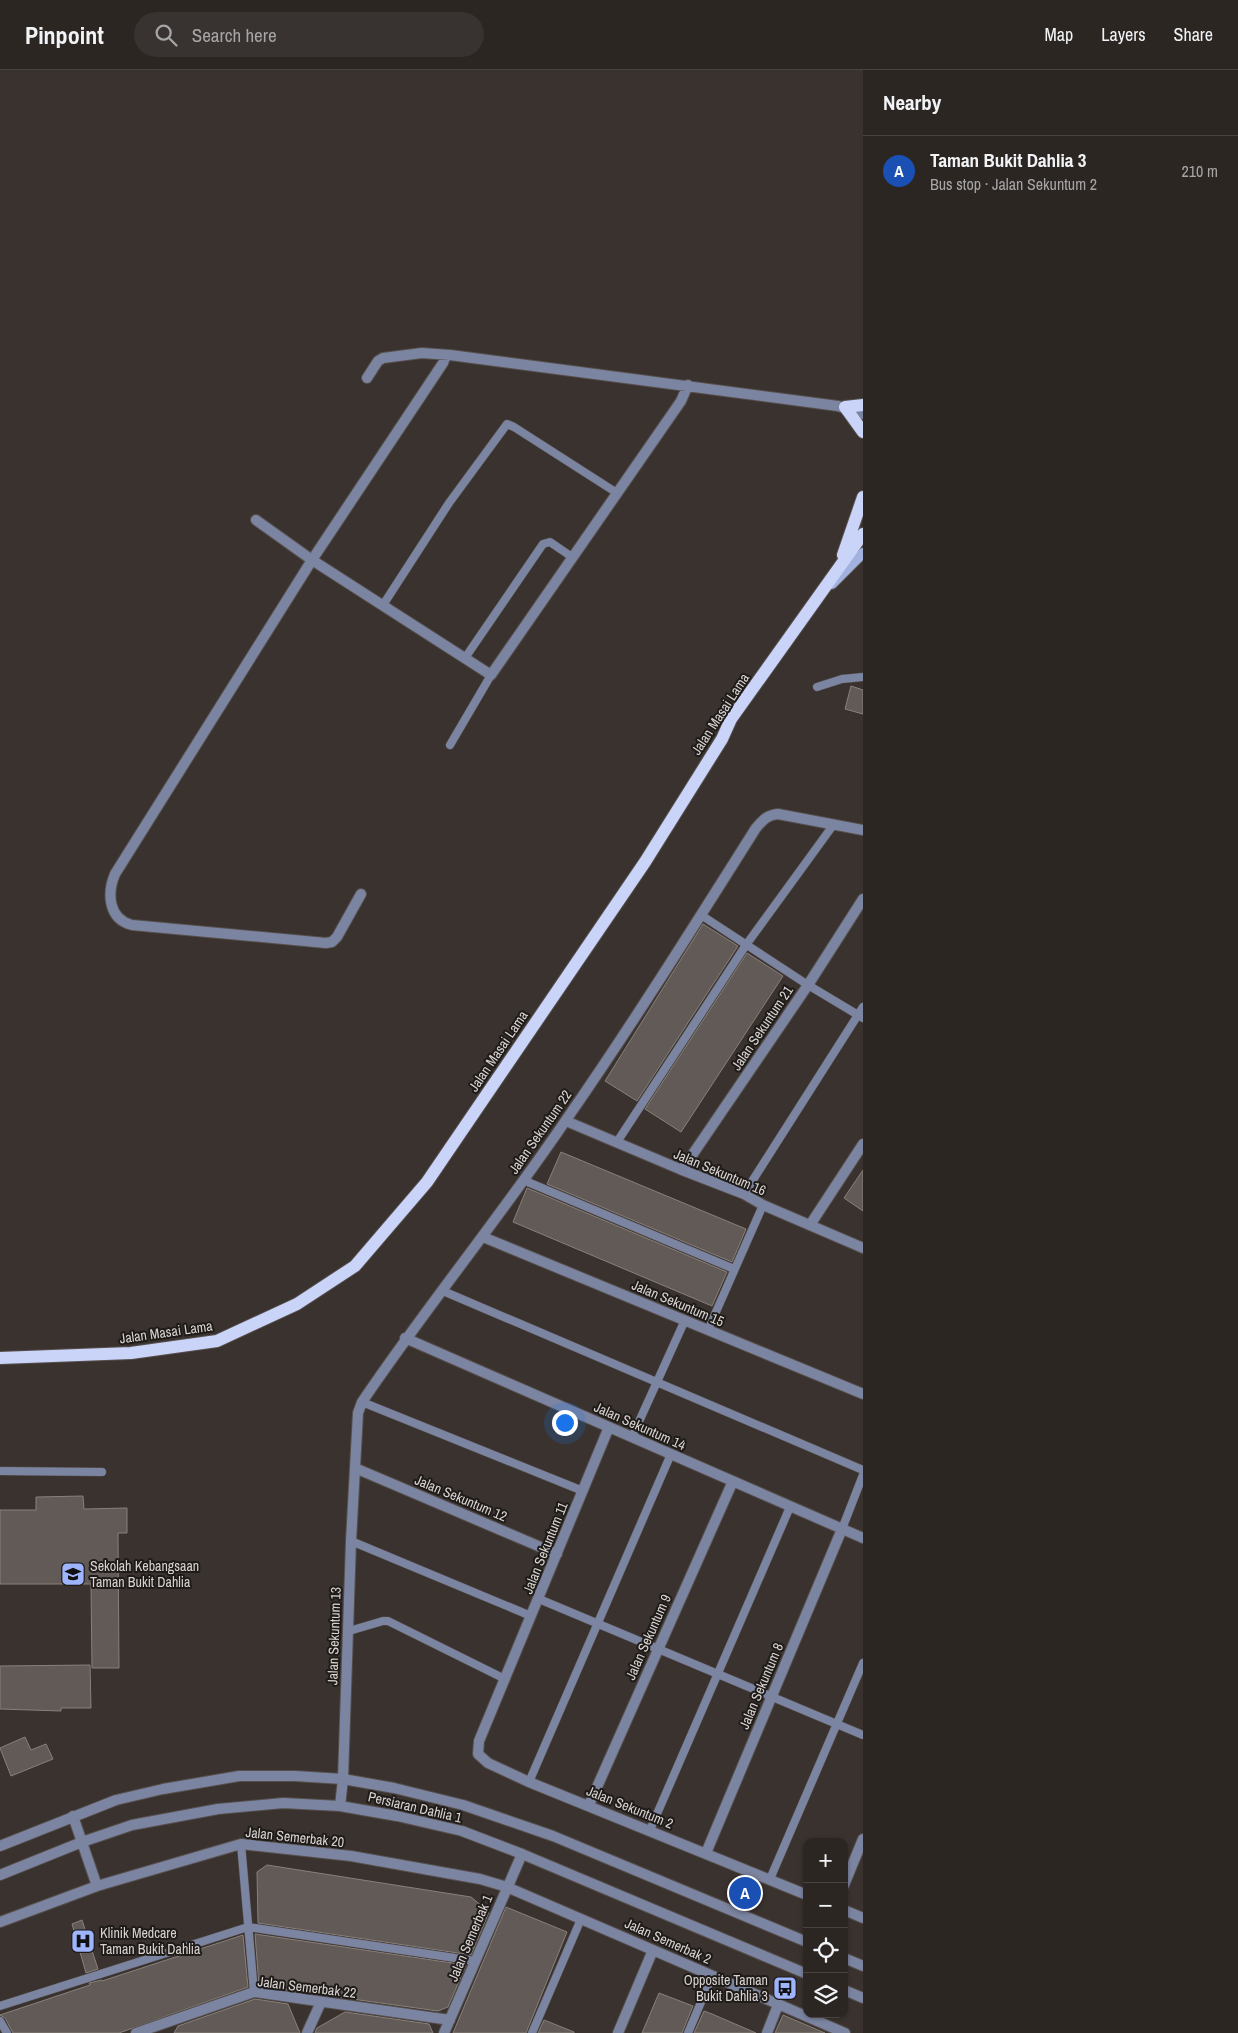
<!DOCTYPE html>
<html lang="en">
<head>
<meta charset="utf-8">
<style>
	:root { --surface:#2c2623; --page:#383230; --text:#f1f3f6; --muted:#a6a5a6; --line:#484341; --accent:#8c9099 }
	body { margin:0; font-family:"Archivo Narrow",sans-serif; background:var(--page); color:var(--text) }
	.controls { position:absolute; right:15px; bottom:15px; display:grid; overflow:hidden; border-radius:10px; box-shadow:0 1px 4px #0004 }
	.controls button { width:45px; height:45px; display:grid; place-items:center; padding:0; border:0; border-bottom:1px solid var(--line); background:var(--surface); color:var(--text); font:25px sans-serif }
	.you { position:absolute; left:564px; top:1352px; width:18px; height:18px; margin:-12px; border:4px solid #fff; border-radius:50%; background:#1a73e8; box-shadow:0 0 0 8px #1a73e833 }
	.badge { display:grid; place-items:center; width:32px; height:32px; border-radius:50%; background:var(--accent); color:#fff; font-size:16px; font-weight:700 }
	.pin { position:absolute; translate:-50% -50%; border:2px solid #fff; box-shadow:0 1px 5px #0006 }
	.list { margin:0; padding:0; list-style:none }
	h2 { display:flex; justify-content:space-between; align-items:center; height:65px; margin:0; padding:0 20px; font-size:21px }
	h2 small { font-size:16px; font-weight:400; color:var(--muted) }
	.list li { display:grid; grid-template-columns:32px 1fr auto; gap:15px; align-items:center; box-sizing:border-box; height:70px; padding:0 20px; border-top:1px solid var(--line) }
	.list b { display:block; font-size:19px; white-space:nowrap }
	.list p { margin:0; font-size:16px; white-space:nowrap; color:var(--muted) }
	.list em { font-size:16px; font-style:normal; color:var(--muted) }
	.icon { flex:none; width:28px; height:28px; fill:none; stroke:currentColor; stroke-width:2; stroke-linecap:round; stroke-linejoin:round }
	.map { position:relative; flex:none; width:863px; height:1963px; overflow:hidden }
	header { display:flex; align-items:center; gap:30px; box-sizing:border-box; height:70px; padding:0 25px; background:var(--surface); border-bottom:1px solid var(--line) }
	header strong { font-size:24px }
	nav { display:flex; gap:28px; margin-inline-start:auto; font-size:18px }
	.search { width:350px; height:45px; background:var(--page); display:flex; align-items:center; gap:12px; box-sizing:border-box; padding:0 18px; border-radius:28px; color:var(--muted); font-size:19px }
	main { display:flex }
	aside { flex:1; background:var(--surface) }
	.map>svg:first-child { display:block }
	.building { fill:#625a56; stroke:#88807b }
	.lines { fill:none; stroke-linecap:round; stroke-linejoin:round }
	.service-casing { stroke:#564f4c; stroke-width:9 }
	.minor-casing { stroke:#564f4c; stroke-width:12 }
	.tertiary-casing { stroke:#564f4c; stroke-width:12 }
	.secondary-casing { stroke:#564f4c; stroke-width:12 }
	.primary-casing { stroke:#564f4c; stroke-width:14 }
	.service { stroke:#7b84a0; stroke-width:8 }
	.minor { stroke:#7b84a0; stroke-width:10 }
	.tertiary { stroke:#7b84a0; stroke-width:10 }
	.secondary { stroke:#a2b1de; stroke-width:10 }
	.primary { stroke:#c9d4f8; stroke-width:12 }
	.labels { text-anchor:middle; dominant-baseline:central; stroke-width:4; stroke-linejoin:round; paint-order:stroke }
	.street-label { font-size:14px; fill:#d8d3d1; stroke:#1e1b19 }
	.poi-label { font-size:14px; fill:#d8d3d1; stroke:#1e1b19; text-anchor:start }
</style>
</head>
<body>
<header>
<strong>Pinpoint</strong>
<div class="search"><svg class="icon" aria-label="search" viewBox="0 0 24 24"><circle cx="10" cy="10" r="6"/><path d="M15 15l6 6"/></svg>Search here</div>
<nav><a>Map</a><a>Layers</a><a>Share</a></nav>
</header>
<main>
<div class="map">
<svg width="863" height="1963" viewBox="0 0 863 1963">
	<rect width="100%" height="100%" fill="#3a322f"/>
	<path class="building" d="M851,616L863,620V644L845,639Z
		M703,854L738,876L637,1031L605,1011Z
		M747,883L783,906L681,1062L645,1039Z
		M561,1082L746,1159L732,1192L547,1114Z
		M863,1100V1141L844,1128Z
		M527,1118L727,1202L712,1236L513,1152Z
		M83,1426L84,1439L127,1438V1463H118L119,1598H92L91,1514H0V1440H36V1427Z
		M90,1595L91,1638H61V1641L0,1639V1596Z
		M25,1667L31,1680L46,1674L53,1689L11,1706L0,1678Z
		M267,1795L471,1827L489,1842L471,1885L258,1853L257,1802Z
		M506,1837L567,1862L526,1963H453Z
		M82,1850L98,1899L86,1903L72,1854Z
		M255,1864L466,1895L448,1937L438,1941L259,1916Z
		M243,1865L248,1917L119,1963H13L5,1948L0,1945L90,1915L89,1913L102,1910V1911Z
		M659,1923L693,1936L682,1963H642Z
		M255,1929L288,1934L300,1963H174L178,1956Z
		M704,1941L712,1944L756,1963H694Z
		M345,1942L429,1954L433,1963H315L317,1958Z
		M783,1945L825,1963H775Z
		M544,1950L574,1962V1963H538Z"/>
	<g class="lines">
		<g class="service-casing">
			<path id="service" d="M383,535L449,433L507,354L514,357L617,423
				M465,588L543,474L550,472L572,487
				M817,617L842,609L863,607
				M450,675L491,605
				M701,845L808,915L863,948
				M617,1072L746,875L834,754
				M523,1110L734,1199
				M744,1124L863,937
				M443,1221L863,1400
				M708,1260L763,1135
				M362,1332L583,1421
				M632,1367L685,1250
				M0,1401L102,1402
				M842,1459L863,1405
				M351,1471L531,1546
				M539,1529L863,1665
				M349,1561L383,1551H388L505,1609
				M529,1712L671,1384
				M650,1760L790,1437
				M241,1774L254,1922
				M770,1809L863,1593
				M0,1936L248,1857L475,1891
				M0,1951L7,1963
				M532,1963L581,1849
				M688,1963L712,1906"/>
		</g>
		<g class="minor-casing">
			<path id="minor" d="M367,308L378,291L383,288L422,283L450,285L838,336L863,344
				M256,450L312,490L491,605L681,331L688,315
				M361,824L337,867L332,872L326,873L132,855C108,849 107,823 115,804L312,490L443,293L446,285
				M566,1051L682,1100L744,1124L763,1135L863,1178
				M682,1100L808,915L863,829
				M810,1155L863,1074
				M483,1167L863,1324
				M405,1268L863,1468
				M609,1357L479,1671L478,1684L488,1693L529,1712L807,1825
				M355,1398L557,1484
				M589,1735L733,1411
				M340,1736L343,1709L351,1471L358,1343L362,1332C427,1236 501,1146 566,1050C632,955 694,856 756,758C763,750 767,745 778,744L863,760
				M73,1746L97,1816
				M706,1783L842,1459
				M844,1815L863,1769
				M844,1840L863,1848
				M0,1852L97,1816L241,1774L351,1786L480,1809L507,1817L845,1963
				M136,1963L254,1922L450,1950
				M307,1963L321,1932
				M444,1963L522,1784
				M618,1963L653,1880
				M767,1963L778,1935"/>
		</g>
		<g class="tertiary-casing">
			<path id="tertiary" d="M0,1776L116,1730L163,1719L239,1706H295L343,1709L394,1718L463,1735L553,1766L807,1872
				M0,1805L82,1772L132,1755L218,1739L283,1733L340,1736L397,1746L462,1761L522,1784L807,1904
				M844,1888L863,1896
				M844,1920L863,1928"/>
		</g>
		<g class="secondary-casing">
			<path id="secondary" d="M832,514L863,483"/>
		</g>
		<g class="primary-casing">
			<path id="primary" d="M863,335L845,337L863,362
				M843,485L863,427
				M0,1288L131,1283L217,1271L297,1234L355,1196L427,1112L645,792L722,669L731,649L863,464"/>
		</g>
		<use href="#service" class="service"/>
		<use href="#minor" class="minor"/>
		<use href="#tertiary" class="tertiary"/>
		<use href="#secondary" class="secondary"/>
		<use href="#primary" class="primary"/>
	</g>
	<defs>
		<g id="school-square" transform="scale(1.25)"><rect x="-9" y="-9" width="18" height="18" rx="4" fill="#9eb4fd" stroke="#1e1b19"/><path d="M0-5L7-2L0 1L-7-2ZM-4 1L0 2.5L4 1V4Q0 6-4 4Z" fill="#111"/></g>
		<g id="hospital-square" transform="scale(1.25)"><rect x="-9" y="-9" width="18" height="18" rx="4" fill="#9eb4fd" stroke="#1e1b19"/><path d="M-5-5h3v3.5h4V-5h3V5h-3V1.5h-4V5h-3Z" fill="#111"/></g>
		<g id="bus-square" transform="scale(1.25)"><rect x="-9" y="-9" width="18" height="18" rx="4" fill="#9eb4fd" stroke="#1e1b19"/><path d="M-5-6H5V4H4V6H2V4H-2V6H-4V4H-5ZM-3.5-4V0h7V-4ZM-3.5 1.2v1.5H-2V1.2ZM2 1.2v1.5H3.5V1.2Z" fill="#111"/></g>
	</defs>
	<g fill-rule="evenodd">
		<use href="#school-square" x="73" y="1504"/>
		<use href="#hospital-square" x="83" y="1871"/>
		<use href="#bus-square" x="785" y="1918"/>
	</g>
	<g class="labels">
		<g class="street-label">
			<text transform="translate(720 644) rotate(-57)">Jalan Masai Lama</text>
			<text transform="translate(762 958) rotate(-56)">Jalan Sekuntum 21</text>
			<text transform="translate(498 981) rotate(-56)">Jalan Masai Lama</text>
			<text transform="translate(540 1062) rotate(-55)">Jalan Sekuntum 22</text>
			<text transform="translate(720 1102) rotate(23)">Jalan Sekuntum 16</text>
			<text transform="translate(678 1233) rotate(23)">Jalan Sekuntum 15</text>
			<text transform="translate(166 1262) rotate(-8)">Jalan Masai Lama</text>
			<text transform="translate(640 1356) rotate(24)">Jalan Sekuntum 14</text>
			<text transform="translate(461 1428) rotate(23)">Jalan Sekuntum 12</text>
			<text transform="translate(545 1478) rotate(-68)">Jalan Sekuntum 11</text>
			<text transform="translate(334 1566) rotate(-88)">Jalan Sekuntum 13</text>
			<text transform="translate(648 1567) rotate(-66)">Jalan Sekuntum 9</text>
			<text transform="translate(761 1616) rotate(-67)">Jalan Sekuntum 8</text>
			<text transform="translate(415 1737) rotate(13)">Persiaran Dahlia 1</text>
			<text transform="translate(630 1737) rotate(22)">Jalan Sekuntum 2</text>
			<text transform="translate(295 1767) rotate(6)">Jalan Semerbak 20</text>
			<text transform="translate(470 1868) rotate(-67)">Jalan Semerbak 1</text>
			<text transform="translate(668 1871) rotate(24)">Jalan Semerbak 2</text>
			<text transform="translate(307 1917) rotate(7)">Jalan Semerbak 22</text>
		</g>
		<g class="poi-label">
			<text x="90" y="1496">Sekolah Kebangsaan<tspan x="90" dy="16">Taman Bukit Dahlia</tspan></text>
			<text x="100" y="1863">Klinik Medcare<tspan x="100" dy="16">Taman Bukit Dahlia</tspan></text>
			<text x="768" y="1910" text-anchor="end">Opposite Taman<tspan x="768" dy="16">Bukit Dahlia 3</tspan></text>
		</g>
	</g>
</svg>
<div class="controls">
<button>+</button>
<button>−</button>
<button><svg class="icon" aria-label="locate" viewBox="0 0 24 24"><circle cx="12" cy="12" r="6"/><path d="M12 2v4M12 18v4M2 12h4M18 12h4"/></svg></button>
<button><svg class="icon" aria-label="layers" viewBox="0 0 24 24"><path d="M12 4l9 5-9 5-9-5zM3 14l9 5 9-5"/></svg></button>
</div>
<div class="you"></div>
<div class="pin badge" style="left:745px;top:1823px;background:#1a4fb4">A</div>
</div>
<aside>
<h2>Nearby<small></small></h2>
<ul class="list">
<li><span class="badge" style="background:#1a4fb4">A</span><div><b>Taman Bukit Dahlia 3</b><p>Bus stop · Jalan Sekuntum 2</p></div><em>210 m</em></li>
</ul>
</aside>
</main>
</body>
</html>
